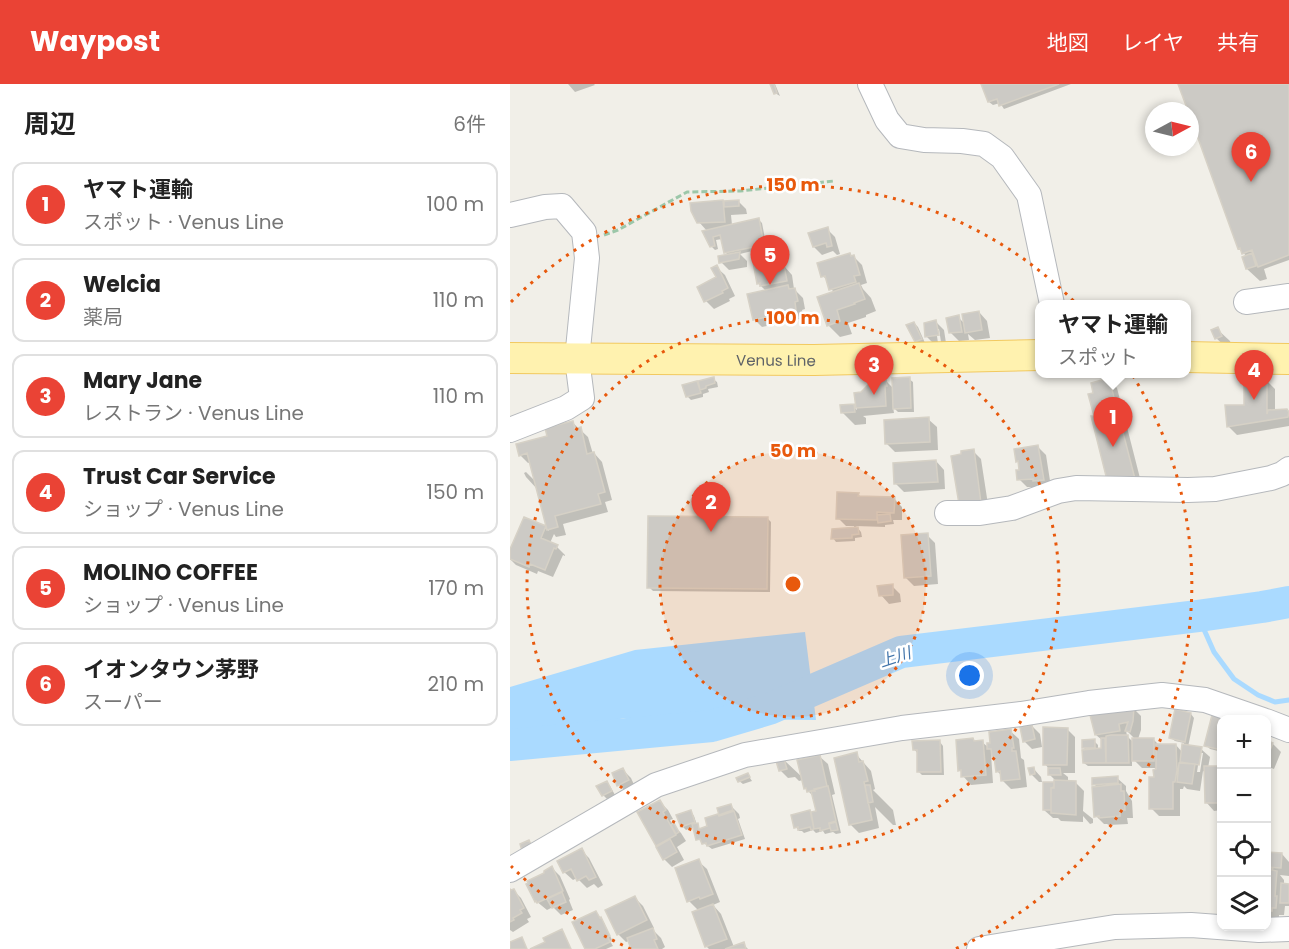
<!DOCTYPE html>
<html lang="ja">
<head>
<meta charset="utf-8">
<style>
	:root { --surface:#fff; --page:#f2f2f2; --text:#222; --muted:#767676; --line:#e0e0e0; --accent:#ea4335 }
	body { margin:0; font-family:Poppins,"Noto Sans JP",sans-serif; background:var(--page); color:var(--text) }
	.controls { position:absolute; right:18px; bottom:18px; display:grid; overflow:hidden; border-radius:12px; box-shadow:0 3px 9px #0003 }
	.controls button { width:54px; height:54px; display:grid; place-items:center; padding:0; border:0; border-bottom:2px solid var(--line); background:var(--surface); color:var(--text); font:30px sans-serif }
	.compass { position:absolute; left:635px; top:18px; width:54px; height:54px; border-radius:50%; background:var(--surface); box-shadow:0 3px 9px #0003; rotate:83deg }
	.you { position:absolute; left:460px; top:592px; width:21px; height:21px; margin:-15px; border:4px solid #fff; border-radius:50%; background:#1a73e8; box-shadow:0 0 0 9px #1a73e833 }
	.badge { display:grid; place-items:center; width:39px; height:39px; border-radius:50%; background:var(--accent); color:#fff; font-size:20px; font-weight:700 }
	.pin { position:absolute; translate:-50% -50px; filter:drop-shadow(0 2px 3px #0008) }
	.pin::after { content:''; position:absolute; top:32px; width:21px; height:18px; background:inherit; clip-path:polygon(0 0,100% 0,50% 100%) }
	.popup { position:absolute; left:525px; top:216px; width:156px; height:78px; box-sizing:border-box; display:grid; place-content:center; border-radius:12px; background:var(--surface); filter:drop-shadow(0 2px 4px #0005); font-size:20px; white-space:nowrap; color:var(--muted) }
	.popup b { font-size:22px; color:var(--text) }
	.popup::after { content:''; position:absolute; left:50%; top:100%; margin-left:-12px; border:12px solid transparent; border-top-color:var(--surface) }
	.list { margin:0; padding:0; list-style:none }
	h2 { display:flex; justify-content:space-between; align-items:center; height:78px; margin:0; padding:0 24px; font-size:26px }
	h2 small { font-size:20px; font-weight:400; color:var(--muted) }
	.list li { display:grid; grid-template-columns:39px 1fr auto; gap:18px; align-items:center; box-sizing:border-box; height:84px; margin:0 12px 12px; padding:0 12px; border:2px solid var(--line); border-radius:12px }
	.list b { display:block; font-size:22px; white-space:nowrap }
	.list p { margin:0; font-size:20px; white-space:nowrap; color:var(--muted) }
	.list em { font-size:20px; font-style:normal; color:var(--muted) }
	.icon { flex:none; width:33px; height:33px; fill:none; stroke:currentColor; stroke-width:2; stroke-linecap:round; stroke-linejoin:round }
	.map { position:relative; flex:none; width:779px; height:865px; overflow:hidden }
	header { display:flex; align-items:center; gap:36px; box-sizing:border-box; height:84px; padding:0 30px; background:var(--accent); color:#fff }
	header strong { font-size:28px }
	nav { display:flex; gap:33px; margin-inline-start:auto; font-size:21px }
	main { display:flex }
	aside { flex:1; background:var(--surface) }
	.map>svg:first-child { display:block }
	.water { fill:#aadaff }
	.shadow { fill:#0003; fill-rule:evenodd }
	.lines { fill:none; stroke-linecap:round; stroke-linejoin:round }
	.stream { stroke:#aadaff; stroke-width:5 }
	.river { stroke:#aadaff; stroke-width:32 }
	.building { fill:#cccac5; stroke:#d6d1c6; stroke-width:1.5 }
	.minor-casing { stroke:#b5b8bc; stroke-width:26 }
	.major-casing { stroke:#f2c960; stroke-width:32 }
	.path { stroke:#9cc7a9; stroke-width:3; stroke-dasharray:6 3; stroke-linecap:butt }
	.minor { stroke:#fff; stroke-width:24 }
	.major { stroke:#fff2af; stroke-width:30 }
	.ring { fill:none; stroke:#e8590c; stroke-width:3; stroke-dasharray:3 6 }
	.labels { text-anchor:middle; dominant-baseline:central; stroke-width:5; stroke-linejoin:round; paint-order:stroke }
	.street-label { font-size:15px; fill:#5f6368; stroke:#fff }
	.water-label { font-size:16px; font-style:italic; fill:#4174aa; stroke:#fff }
	.centre { fill:#e8590c; stroke:#fff; stroke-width:3 }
	.ring-label { font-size:18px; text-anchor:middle; font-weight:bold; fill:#e8590c; stroke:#fff; stroke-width:5; stroke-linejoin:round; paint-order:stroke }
</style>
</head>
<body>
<header>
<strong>Waypost</strong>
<nav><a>地図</a><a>レイヤ</a><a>共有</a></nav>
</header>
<main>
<aside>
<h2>周辺<small>6件</small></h2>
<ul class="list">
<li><span class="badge">1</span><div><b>ヤマト運輸</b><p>スポット · Venus Line</p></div><em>100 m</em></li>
<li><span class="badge">2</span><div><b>Welcia</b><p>薬局</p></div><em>110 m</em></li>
<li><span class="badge">3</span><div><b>Mary Jane</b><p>レストラン · Venus Line</p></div><em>110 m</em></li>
<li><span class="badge">4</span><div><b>Trust Car Service</b><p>ショップ · Venus Line</p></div><em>150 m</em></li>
<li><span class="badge">5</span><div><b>MOLINO COFFEE</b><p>ショップ · Venus Line</p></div><em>170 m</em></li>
<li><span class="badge">6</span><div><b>イオンタウン茅野</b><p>スーパー</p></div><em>210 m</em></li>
</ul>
</aside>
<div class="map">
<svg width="779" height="865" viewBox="0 0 779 865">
	<rect width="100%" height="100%" fill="#f1efe8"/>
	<path class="water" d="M295,548L306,636L114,634L0,662V603L125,566Z"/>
	<path class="shadow" d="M58,0H84L85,1L65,8Z
		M262,0H265L270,12L265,9Z
		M473,0H561L494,25L490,19L483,21L479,18Z
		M670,0H779V176L754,185L757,195L750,197L737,185V173L729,164Z
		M228,117L236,125L237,130L221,131L222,141L248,135L252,139L257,165L264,168L273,177L274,182L282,191L284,205L293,214L295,225L292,226L294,234L252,243L244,235L256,207L248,199L242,167L230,170L237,177V183L219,186L211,178L218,171L215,168L212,155L206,156L208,165L205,166L201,162L197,147L189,138L182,120Z
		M317,145L325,153L330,170L327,171L323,167L312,171L304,163Z
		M344,173L352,181L357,199L351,201L353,205L361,214L366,227L356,231V233L338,239L342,250L330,253L318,241L325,209L321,205L319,198L313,192Z
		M206,183L215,191L225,212L219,215L220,217L204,225L196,217L208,194Z
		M469,228L477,237L480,254L465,256L458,250L459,256L449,257L440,248L448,233L455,240Z
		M426,238L434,246L436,259L425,261L417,253ZM426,245H429L431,258L428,259Z
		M404,239L408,243L415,259L410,261L406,257Z
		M707,245L720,257L723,265L719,266L706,254Z
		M203,295L207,298L208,303L198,305L199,308L193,310V313L181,316L177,312L174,302Z
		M399,295L403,298L404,328H388L383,323L384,329L353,332L356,334V340L345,341L332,328L343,322L347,326L346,310L352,309L376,297L384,305Z
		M599,296L607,304L632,402L608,408L586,333Z
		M757,297L765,305V327H777L779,329V342L727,351L719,343Z
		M418,335L427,343L428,366L385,368L377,360Z
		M62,338L78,353L83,370L84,369L92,378L102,416L95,418L98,428L53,440L56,451L46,453L44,450L40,459L47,463L55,471V472L53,471L43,493L28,487L27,490L6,481L0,475V469L35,443L39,447L28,406L16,393L14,389L16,388L26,398L21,378L18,379L10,371Z
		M528,363L536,371L541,403H517L509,395L511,387L510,380L507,377Z
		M463,367L471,375L479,427H459Z
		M426,377L434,386L435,405L394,408L386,400Z
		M348,410L351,413L384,415L392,423V436H383L384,440L375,441V443L346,442L351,448L352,453L345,454V457L326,458L323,454L344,445V442H336L328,434Z
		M257,434L261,438L260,508L143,507L139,503Z
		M417,451L425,459L428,500L404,502L396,494Z
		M382,502L390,510L391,518L379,520L371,511Z
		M623,624L631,632V646L628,655H643L649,661H666L672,668L674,659L665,657L661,654L681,630L684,634L678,663L691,665L700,673L698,684H712V726L704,727L696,718L695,688L693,687L690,707L677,705L674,702L673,705H670V732H649L641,724L646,694L645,684H632L622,674V682H578L574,679L577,667L573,663L584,657L588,661V666L592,665V656L586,651ZM616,646L624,654V659L617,652ZM690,669H693L690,688H687Z
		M712,636V668L700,665L696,661Z
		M522,642L530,650L532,663L522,665L514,657Z
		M557,645L565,653V689H553L558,693V698L566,699L574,707L573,727L583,735V739L580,740L573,732V738L551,737L548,734H543L534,726V700H546V697L540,691L539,685L535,680Z
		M500,647L509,655L511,674L514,676L517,703L501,705L493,697L492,692L487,687L485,675L481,670L483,699L461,701L453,692L452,689L450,686L465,658H472L479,664Z
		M430,658L433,662L434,691H412L409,688L408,670L404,665Z
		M756,658L763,660L771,668L764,685L756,682Z
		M346,670L361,687L365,705L363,706L383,726L386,741H383L365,723L369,744L349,749L340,740Z
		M309,672L318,680L325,710L322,711L331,749L326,750L323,748L315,750L313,747L306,749L303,746L294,749L292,747H289L286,743L300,728L301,730L308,728L303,712L295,704L293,696L289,697L285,693L278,694L270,686L274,676L292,693Z
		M523,684L531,693L532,698H529L521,690Z
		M113,686L121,694L126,705L117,709L109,701Z
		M238,691L242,697L233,700L229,697Z
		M607,694L616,702V707L622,717L623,734H617L618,740L599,741L597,740H594L586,732L588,704L584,700Z
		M97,699L100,702L105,711L97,715L93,711Z
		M150,718L158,726L163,735L160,736L163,741L171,749L176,757L167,763L174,776L162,783L154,775L129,729Z
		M221,722L229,730L230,734L228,735L235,755L202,765L188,755L184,743L176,746L172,742L181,728L184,732L187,741L191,746L212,735L209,725Z
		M71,766L79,774L93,801L88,804L84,800L77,804L67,794L63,796L54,788Z
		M756,769L772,770L779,778V792L770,791L774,796V801L779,802V822H775L774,831H769V835L756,834Z
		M188,777L197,785L210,818L203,821L211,830L224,863L233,860L238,865H199L196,862L189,827L179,817Z
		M42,784L50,792L60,815L59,816L63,826L51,831L43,823L37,826L26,817L36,789Z
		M3,806L11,814L21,833L17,835L19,838L3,848L0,846V808Z
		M125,814L133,822L144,844L142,845L151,854L155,863L152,865H122L119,857L116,858L108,850Z
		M86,828L94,839L102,856L100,857L103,862L96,865H76Z"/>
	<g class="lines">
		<path class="stream" d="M688,532L704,568L724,595L748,611L765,618L779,616"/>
		<path class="river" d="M0,661L202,642L259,625L391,568L688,532L752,523L779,518"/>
	</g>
	<path class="building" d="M260,0H264L267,9L264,10Z
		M471,0H549L489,22L487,15L478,18Z
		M668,0H779V171L748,183L742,166L732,170L730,164L728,165L680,32V27H678Z
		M213,116L215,138L187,139L181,127L180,119Z
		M229,116V122L214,123V117Z
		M249,134L254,161L214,169L210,151L203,153L205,162L200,163L192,147Z
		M318,143L322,162L317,163L316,159L303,163L298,149Z
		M258,163V165H261L262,167H265L267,182L274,181L277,197L250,202V199L247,200L241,167Z
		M230,168L229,175L209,179L208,172Z
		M340,169L341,172L344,171L350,191L344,192L346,198L319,206L315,192L311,193L307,179Z
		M742,169L746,182L736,185L732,173Z
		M207,181L218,204L212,207L213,209L194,218L187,203L206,193L201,184Z
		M349,199L355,215L344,219L345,220L327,226L330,237L317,242L307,213Z
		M278,201L279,205L285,204L288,217L285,218L286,226L243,236L237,210Z
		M469,227L472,246L455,249L452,230Z
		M449,231L452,248L439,249L436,234Z
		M426,236L429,251L415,253L414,239Z
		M404,238L412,255L405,258L396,241Z
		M708,243L712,252L705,255L701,246Z
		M204,293L205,299L196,302V304L190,306L188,297Z
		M400,293L401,324L383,325L382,294Z
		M599,294L625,395L598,400L581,332H584L578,310L583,309L581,299Z
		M376,295L377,302H375L376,322L346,324L344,309L351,308L359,300V297Z
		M734,296H757V330L758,326L777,325L778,327H779L778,333L717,343L715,321H734Z
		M187,297L191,309L176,313L172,301Z
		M344,320L345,328L331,329L330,321Z
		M419,333L420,358L375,360L374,336Z
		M63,337L65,345L71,343L77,370L84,368L95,408L88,410L91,420L45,432L48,443L37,446L17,369L9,372L6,360L37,352L35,344Z
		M528,361L534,396L523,397V395L507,396L506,386H509L508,377L506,378L504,365Z
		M464,365L471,419L449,420L441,372L451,370V367Z
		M426,376L428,398L384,400L383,379Z
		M327,408L349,409L348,412L385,413L384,429L367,428V436L326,435Z
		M380,430L381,437L368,439L367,431Z
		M138,432L258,433L257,505L137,504Z
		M14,433L36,442L31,454L48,461L46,465L44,464L35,486L20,480L19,483L0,475V465Z
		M348,443L349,450L342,451V454L321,455L322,445Z
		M418,449L421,492L394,494L391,451Z
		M383,500V511L369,512L367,502Z
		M624,623L623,637L620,648L615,647L618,638L609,640L610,647L585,651L580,631Z
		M665,625L681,629L675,658L659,654Z
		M702,631L721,636H712V666L694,662Z
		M522,641L525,655L513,658L510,643Z
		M533,643L558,644L557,681H533Z
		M501,645L504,664H502V667H506L510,695L491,697L490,687L486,688L484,673H482L481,665H477V659H480L479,648Z
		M601,651H618L619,679H596V652Z
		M463,654L464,657L473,656L476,691L451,693V686L448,687L446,656Z
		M591,654H595L596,679H573L572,666L591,664Z
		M622,654H644V677H622Z
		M585,655V664H572V656Z
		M430,656L431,688H407V666H403L402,657Z
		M756,656L763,659L756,676Z
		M646,660H666L667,686L665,698H663V725H639V693H644L643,686L646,685Z
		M672,660L692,663L689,681L670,678Z
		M347,668L349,678L353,677L358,697L354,698L362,736L339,741L324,674Z
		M310,671L317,702L297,708L296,704L294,705L287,676Z
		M274,675L277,685L269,687L266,677Z
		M669,679L685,680L682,700L667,698Z
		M694,682H712V719H695Z
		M524,683L525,690L520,691L518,684Z
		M113,684L119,696L107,702L102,689Z
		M538,684H550L551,691H538Z
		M238,689L240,693L228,698L226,694Z
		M608,692V699L582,701V694Z
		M544,696L566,697V731L541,729V704H544Z
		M97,697L102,707L92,712L86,702Z
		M533,698H544V703L541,704V726H533Z
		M611,700V707H614L615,726H610V732L589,734V732L584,733L582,703Z
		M355,701H360L363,718L358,719Z
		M318,702L326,737L319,739L320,744L310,747V744L304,745L301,728L306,727L301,707H305L304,705Z
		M150,716L156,726L153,728L166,751L146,762L127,728Z
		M221,720L223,726L209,731L207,724Z
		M181,726L185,738L171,743L166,731Z
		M300,726L304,745L301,746L300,743L288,746V743L284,744L281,731Z
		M224,727L232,751L197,762L196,759L192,760L190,755L186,756L182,740L188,739L189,745L197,742L195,734L208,730L209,732Z
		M326,738L328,746L321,747L319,740Z
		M164,739L169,748L166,750L161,741Z
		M160,755L167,768L153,776L146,763Z
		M19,756L22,763L12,767L10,760Z
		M72,764L86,793L79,796L76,792L67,797L61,785L53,789L47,777Z
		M756,768L772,769L771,784L756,783Z
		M189,775L203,810L190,815L189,813L177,818L165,784Z
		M42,782L53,807L27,819L26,817L25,818L16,800L18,799L17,797L34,789V787Z
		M756,783L763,784L762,786L767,787L765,812H767L766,824H762V827H756Z
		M771,799L779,800V819H770Z
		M0,805L1,806L4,805L14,824L10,826L12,829L3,834L4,836L0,838Z
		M52,808L56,818L42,824L37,815Z
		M125,812L137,836L107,851L95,826Z
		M203,820L217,855L195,863L182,828Z
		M86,827L90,834L91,833L100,852L98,853L100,858L85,865H75L62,838Z
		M143,844L147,855L144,856L148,865H121L117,854Z
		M52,845L61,865H20L35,858L33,854Z
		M12,853L17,865H0V858Z
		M234,858L236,865H215Z"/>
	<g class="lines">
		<g class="minor-casing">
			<path id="minor" d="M360,0L377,36L390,52L414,56L452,57L474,60L492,73L519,111L542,220
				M0,131L35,123L52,122L74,148L77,174L67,275L72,314L56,324L0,346
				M736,218L779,212
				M437,429H470L502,424L548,407L566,404L678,406L705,405L761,394L772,390L779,385
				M756,637L779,646
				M0,786L146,701L235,671L392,644L511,630L579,619L652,611L695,616L753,636
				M469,865L605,843L681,841L749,846L779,845"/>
		</g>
		<g class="major-casing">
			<g id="major">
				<path d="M676,273L779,275"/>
				<path id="s1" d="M0,274L304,276L530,271"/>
			</g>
		</g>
		<path class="path" d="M94,151L108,146L177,108L230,107L324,97"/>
		<use href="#minor" class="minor"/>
		<use href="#major" class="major"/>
	</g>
	<circle cx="283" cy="500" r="133" fill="#e8590c" fill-opacity=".12"/>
	<g class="ring">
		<circle cx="283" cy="500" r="133"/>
		<circle cx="283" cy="500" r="266"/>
		<path d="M121 865A399 399 0 0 1 1 782M1 218A399 399 0 1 1 445 865"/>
	</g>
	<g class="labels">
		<g class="street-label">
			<text stroke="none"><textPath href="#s1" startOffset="266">Venus Line</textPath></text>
		</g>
		<g class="water-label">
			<text transform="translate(385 573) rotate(-18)">上川</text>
		</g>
	</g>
	<circle cx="283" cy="500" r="9" class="centre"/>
	<g class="ring-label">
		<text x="283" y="107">150 m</text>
		<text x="283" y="240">100 m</text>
		<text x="283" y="373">50 m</text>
	</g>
</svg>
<div class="controls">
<button>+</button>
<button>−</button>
<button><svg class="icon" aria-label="locate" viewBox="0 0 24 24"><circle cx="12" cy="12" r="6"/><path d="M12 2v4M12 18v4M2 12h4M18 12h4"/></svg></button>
<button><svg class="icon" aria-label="layers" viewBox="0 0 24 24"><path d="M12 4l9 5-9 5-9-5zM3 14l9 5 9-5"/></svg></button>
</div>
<svg class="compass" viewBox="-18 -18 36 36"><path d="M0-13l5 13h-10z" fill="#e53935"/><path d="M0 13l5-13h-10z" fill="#767676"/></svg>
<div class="you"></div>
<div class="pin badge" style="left:603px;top:363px">1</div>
<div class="popup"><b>ヤマト運輸</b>スポット</div>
<div class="pin badge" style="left:201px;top:448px">2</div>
<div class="pin badge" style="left:364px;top:311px">3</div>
<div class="pin badge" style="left:744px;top:316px">4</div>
<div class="pin badge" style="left:260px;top:201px">5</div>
<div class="pin badge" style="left:741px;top:98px">6</div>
</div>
</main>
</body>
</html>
